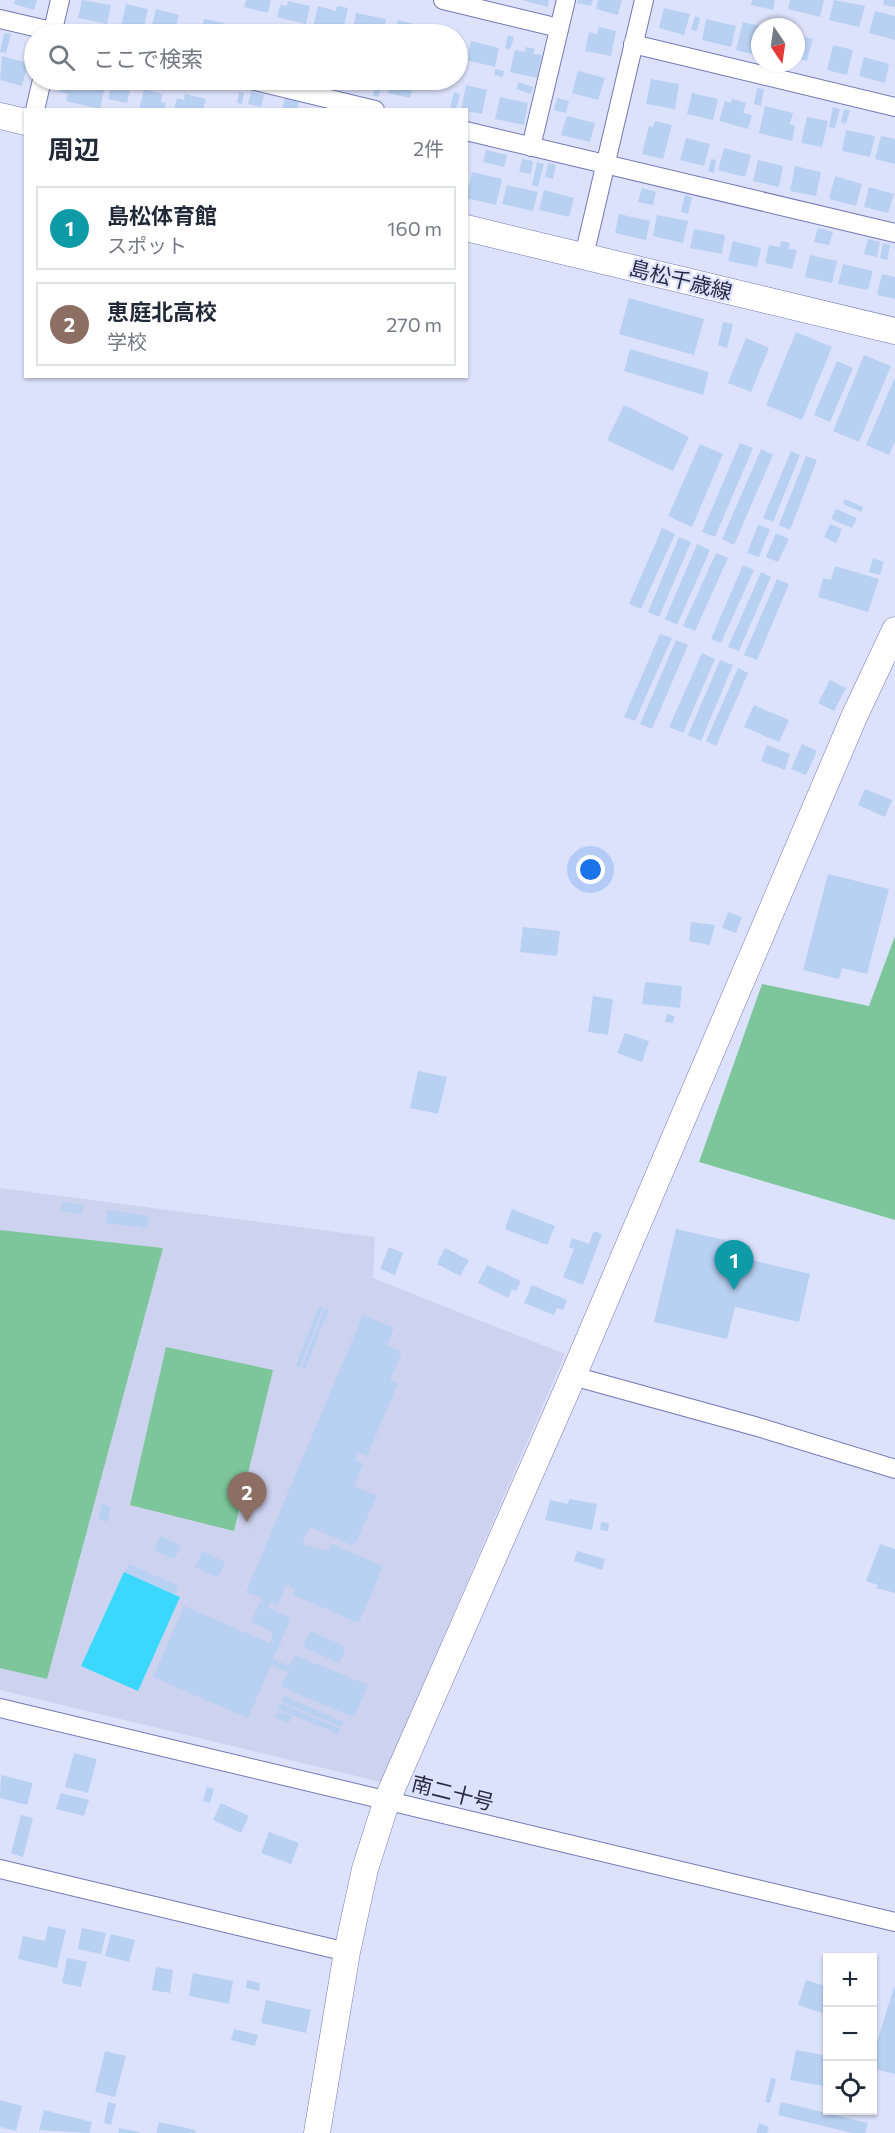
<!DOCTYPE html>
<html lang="ja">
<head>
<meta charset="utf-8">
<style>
	:root { --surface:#fff; --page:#f6f6f7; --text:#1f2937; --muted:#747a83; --line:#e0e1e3; --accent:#695e2a }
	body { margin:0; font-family:Commissioner,"Noto Sans JP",sans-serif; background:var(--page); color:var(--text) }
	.controls { position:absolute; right:18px; bottom:18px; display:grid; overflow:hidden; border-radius:0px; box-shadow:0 2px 4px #0004 }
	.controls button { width:54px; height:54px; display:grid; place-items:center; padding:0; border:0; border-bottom:2px solid var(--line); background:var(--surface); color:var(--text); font:30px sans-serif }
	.compass { position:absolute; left:751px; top:18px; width:54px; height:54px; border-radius:50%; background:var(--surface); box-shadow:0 2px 4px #0004; rotate:167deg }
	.you { position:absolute; left:591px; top:870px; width:21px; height:21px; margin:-15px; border:4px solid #fff; border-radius:50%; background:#1a73e8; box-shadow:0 0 0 9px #1a73e833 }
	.badge { display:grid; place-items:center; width:39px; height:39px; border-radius:50%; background:var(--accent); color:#fff; font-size:20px; font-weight:700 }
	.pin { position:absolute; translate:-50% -50px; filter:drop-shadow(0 2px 3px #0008) }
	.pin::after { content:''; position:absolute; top:32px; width:21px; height:18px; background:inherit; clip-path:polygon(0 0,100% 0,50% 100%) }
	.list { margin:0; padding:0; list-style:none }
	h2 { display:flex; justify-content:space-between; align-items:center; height:78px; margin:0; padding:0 24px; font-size:26px }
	h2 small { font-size:20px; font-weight:400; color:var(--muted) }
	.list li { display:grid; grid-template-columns:39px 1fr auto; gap:18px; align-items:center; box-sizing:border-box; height:84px; margin:0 12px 12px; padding:0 12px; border:2px solid var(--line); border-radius:0px }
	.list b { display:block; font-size:22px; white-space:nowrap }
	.list p { margin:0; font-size:20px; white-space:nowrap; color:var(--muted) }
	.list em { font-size:20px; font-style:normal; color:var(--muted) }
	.icon { flex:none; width:33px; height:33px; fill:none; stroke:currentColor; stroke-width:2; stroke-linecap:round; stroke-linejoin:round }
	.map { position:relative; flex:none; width:895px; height:2133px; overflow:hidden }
	.search { position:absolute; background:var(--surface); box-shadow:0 2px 4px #0004; left:24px; top:24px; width:444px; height:66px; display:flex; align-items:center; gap:15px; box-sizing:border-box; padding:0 21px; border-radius:33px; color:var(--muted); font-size:22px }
	.panel { position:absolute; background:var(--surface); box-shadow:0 2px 4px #0004; left:24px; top:108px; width:444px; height:270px; border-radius:0px }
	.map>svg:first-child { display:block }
	.built { fill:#cdd2ef }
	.green { fill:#7dc69c }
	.water { fill:#3ad8fd }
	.building { fill:#b8d0f2 }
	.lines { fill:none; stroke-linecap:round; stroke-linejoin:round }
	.street-casing { stroke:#7179b3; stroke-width:20 }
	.secondary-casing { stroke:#7179b3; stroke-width:27 }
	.street { stroke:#fff; stroke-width:18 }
	.secondary { stroke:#fff; stroke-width:26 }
	.labels { text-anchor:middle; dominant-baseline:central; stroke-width:4.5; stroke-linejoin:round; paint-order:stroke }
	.street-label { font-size:21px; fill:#262a42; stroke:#dde2fc }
</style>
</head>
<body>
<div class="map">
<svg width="895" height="2133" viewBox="0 0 895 2133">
	<rect width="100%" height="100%" fill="#dde2fc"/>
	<path class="built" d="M0,1188L375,1237L373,1278L565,1354L381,1782L0,1690Z"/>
	<path class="green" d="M895,936V1220L699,1162L762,984L869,1006Z
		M0,1230L163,1248L47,1679L0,1668Z
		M166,1347L273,1370L234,1531L130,1505Z"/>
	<path class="water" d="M124,1572L180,1597L138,1691L81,1666Z"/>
	<path class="building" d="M15,0H37L34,10L14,4Z
		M82,0L111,5L107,24L78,18Z
		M246,0H271L268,13L244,7Z
		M522,0H549L548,7Z
		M578,0H593L591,6L577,3Z
		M598,0H622L618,15L596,9Z
		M752,0H775L773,10L751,5Z
		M790,0H824L820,17L788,9Z
		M834,0L865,6L859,27L829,20Z
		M884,0H895V7L883,5Z
		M288,1L310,6L306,24L277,17L280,5L287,6Z
		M126,4L148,9L143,31L121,26Z
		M318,6L336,11L337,6L348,8L342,34L313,28Z
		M664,8L690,14L684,35L659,28Z
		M156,9L179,15L174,34H150Z
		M875,11L895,16V40L869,33Z
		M356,13L386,19L383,34L352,33Z
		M695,16L700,18L697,31L691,29Z
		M204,19L224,23L221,34H201Z
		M706,19L736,26L731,47L702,40Z
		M398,20L422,26L420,34H395Z
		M743,22L760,26V56L736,50Z
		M599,27L616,31L611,56L585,51L589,32L597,34Z
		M4,33L11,34L6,53L0,52Z
		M508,35L514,37L510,50L505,48Z
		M796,35L813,39L807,61L796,58Z
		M471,41L499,48L495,67L466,60Z
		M833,45L853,50L847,75L827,70Z
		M526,47L535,49L533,54L542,55L537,78L510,72L515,50L525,52Z
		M2,56L28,63L22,86L0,80Z
		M864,57L889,64L885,83L859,76Z
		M495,69L504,71L503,77L494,75Z
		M578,71L605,78L598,100L572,93Z
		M651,79L679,84L675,109L646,104Z
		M62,80L106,82L100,109L66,101L68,94L59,92Z
		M350,80H369L367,87L350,82Z
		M376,80L382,82L379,97L373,96Z
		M391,80H415L410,98L388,93Z
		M113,81L131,85L127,103L108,99Z
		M519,82L533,87L531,94L516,89Z
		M466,85L487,90L482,114L461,110Z
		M757,88L764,89L761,106L754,104Z
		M144,89L162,94L161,102L166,103L164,110H139Z
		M239,92L244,93L242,104L237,103Z
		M251,92L264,95L261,107L248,104Z
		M454,92L460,94L456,109L450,107Z
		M692,93L718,99L713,120L687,114Z
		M185,94L206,99L203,110H174L177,98L184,100Z
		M500,97L528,103L524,125L495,119Z
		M285,98L299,102L297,110H282Z
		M557,98L569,101L566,113L554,110Z
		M732,99L746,103L743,113L752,115L748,129L719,121L725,101L731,103Z
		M765,106L793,113L790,124L795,126L792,141L759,133Z
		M833,107L840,109L835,128L829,127Z
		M844,109L850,110L846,124L841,122Z
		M567,116L595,123L590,142L561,135Z
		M807,117L828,121L822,147L801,143Z
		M655,121L672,125L663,159L642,154L649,126L653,127Z
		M846,130L875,136L870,157L842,151Z
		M881,136L895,139V164L875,159Z
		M686,138L710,144L704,166L680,160Z
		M724,148L751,155L745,177L718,170Z
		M486,150L507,155L504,167L483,162Z
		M522,159L533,161L531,174L519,172Z
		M711,159L716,160L714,173L708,171Z
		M758,160L783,166L779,187L753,181Z
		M537,162L544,164L538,187L532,185Z
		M548,163L556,165L553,179L545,177Z
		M795,166L821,172L816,196L790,191Z
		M472,172L502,179L496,205L466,198Z
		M835,176L862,184L856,206L829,199Z
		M507,185L538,192L533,211L502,204Z
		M869,187L894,194L888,213L864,207Z
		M642,188L656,192L653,205L638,202Z
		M544,190L574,198L569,217L539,210Z
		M685,195L692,197L688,214L681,212Z
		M619,214L650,221L646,240L615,233Z
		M657,215L688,221L683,243L653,236Z
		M818,228L833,232L829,245L814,242Z
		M694,229L725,235L722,254L690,248Z
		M868,239L880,242L877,257L864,254Z
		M733,241L761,248L757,267L728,261Z
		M781,241L790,243L788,249L797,250L792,269L765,263L769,245L780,247Z
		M883,243L890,245L887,260L880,258Z
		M810,255L837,261L832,283L805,277Z
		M843,264L873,271L868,290L838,284Z
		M882,274L895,277V299L877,295Z
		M629,298L704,319L694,355L619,334Z
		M723,322L733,324L727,348L718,345Z
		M796,332L832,347L802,420L766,405Z
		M746,338L769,348L751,392L728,383Z
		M630,349L709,372L703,395L624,371Z
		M864,355L891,366L859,442L833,431Z
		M837,361L853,368L830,422L814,415Z
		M895,377V441L889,455L866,445Z
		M624,405L689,437L673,471L607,440Z
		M740,443L753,448L715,537L702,532Z
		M700,444L723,454L692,527L668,516Z
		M761,449L773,455L734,545L722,539Z
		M791,451L800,455L773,522L763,518Z
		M806,456L817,460L790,530L779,525Z
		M845,499L863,507L862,512L843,504Z
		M836,509L857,518L852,528L831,519Z
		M830,524L842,529L836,543L824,537Z
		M758,525L770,529L759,557L747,553Z
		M662,528L675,534L641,609L629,604Z
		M776,533L789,539L778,562L766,557Z
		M679,537L691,542L659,617L648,612Z
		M697,544L710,550L677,625L665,619Z
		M716,553L728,558L695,631L683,626Z
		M873,558L884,562L880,575L869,572Z
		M743,565L754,570L721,643L711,639Z
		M835,566L879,579L868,612L818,597L823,578L831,580Z
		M761,572L771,577L739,651L728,647Z
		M777,579L789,584L757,660L744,655Z
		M660,634L672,638L635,721L624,717Z
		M676,640L688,645L652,729L640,724Z
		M702,653L715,659L683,733L669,727Z
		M720,660L733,665L701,741L688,735Z
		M738,668L748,673L716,746L706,741Z
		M830,680L846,688L834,711L818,703Z
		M754,705L789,720L779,742L744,727Z
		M802,744L817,751L806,775L791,769Z
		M767,745L790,754L785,770L761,761Z
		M865,789L892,800L885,817L858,805Z
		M828,874L889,889L867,974L842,968L839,979L803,970Z
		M728,912L742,917L736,933L722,928Z
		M691,922L715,925L710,945L689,941Z
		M523,927L560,931L557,956L520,952Z
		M645,982L682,986L680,1008L642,1004Z
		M593,996L613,999L608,1035L588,1032Z
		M667,1014L675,1016L673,1023L665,1022Z
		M625,1033L649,1041L642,1062L617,1053Z
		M418,1071L447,1077L438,1114L410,1108Z
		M62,1202L83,1205L82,1214L61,1211Z
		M512,1209L555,1226L547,1245L505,1229Z
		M107,1210L149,1216L147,1228L106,1223Z
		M676,1229L751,1246L747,1259L810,1274L799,1322L735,1307L727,1339L654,1322Z
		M594,1231L602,1234L583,1285L563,1277L574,1249L569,1247L572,1238L589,1244Z
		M389,1247L403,1253L395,1275L380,1269Z
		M445,1248L469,1260L460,1276L437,1264Z
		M487,1265L521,1281L516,1291L512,1289L508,1298L478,1283Z
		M532,1285L567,1300L563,1310L557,1308L554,1315L524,1303Z
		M319,1306L323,1307L300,1367L296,1365Z
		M325,1308L329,1309L305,1369L302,1367Z
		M363,1315L394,1328L387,1345L402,1352L390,1380L398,1383L367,1456L358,1452L355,1460L363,1463L354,1486L377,1496L354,1546L310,1527L302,1544L328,1551L331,1544L383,1566L359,1623L293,1595L295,1589L286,1585L278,1605L271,1602L268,1608L291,1618L273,1659L290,1666L295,1655L368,1685L354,1717L281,1687L288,1672L271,1665L248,1718L153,1677L184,1606L270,1643L273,1632L251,1622L262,1598L246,1592Z
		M569,1499L597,1504L592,1530L545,1520L550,1500L568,1504Z
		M103,1504L111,1507L107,1522L98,1519Z
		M601,1522L609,1523L608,1531L600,1530Z
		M160,1536L181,1545L175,1559L154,1550Z
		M880,1544L895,1549V1593L876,1588L878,1585L866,1581Z
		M202,1551L225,1562L218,1578L195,1567Z
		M577,1551L605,1559L602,1570L574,1561Z
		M129,1564L179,1586L175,1595L125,1572Z
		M310,1631L346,1647L339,1663L303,1647Z
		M284,1696L344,1722L341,1727L282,1702Z
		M281,1703L340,1729L338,1734L278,1709Z
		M278,1711L292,1716L289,1723L275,1717Z
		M74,1753L97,1759L88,1793L65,1787Z
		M1,1775L33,1783L27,1805L0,1798Z
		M207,1787L214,1789L210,1803L203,1801Z
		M61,1793L89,1800L84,1816L56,1809Z
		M221,1803L249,1816L241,1833L213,1820Z
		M21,1815L33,1818L23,1857L11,1853Z
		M269,1832L299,1843L291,1864L261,1853Z
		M48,1926L66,1930L57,1968L18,1959L23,1936L45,1941Z
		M82,1928L106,1933L101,1954L78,1949Z
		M111,1934L135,1940L129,1962L105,1956Z
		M67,1958L87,1962L81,1987L62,1983Z
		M156,1967L173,1970L170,1993L152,1990Z
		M193,1973L233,1981L229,2004L189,1996Z
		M247,1980L260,1983L259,1991L246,1988Z
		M806,1980L828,1987V2015L798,2005Z
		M894,1987H895V2074L872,2068V2058Z
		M266,2000L311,2010L306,2033L261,2023Z
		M234,2029L258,2035L255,2046L231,2040Z
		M796,2050L828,2056V2087L790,2080Z
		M105,2051L126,2056L115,2097L95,2092Z
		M771,2078L776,2079L770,2103L765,2102Z
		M0,2100L22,2106L16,2131L0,2127Z
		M108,2102L116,2104L111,2125L104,2123Z
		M781,2102L868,2123L865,2133H852L778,2115Z
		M44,2110L92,2122L89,2133L39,2130Z
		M159,2122L196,2130L195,2133H156Z
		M759,2123L769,2127L767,2133H756Z
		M119,2128L140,2132V2133H118Z"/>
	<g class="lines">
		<g class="street-casing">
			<path id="street" d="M443,0L559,28
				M0,19L64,34
				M52,34L60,0
				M633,44L895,107
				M251,80L375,110
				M35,110L42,80
				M466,131L895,233
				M531,147L566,0
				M584,256L644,0
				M573,1376L758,1427L895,1469
				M0,1708L895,1922
				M0,1869L347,1952"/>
		</g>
		<g class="secondary-casing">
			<path id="secondary" d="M0,116L26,122
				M466,228L895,331
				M317,2133L347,1952L365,1869L387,1800L573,1376L854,717L895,630"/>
		</g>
		<use href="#street" class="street"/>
		<use href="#secondary" class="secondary"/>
	</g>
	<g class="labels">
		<g class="street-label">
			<text transform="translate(681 279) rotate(14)">島松千歳線</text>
			<text transform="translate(453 1792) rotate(14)">南二十号</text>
		</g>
	</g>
</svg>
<div class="controls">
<button>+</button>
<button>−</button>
<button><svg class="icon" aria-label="locate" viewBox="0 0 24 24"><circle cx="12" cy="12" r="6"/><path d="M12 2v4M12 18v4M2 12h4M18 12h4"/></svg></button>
</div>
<svg class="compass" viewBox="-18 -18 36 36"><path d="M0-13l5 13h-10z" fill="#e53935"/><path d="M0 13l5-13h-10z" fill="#747a83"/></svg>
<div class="you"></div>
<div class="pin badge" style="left:734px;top:1290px;background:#0f9aa8">1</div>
<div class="pin badge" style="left:247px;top:1522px;background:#8d6e63">2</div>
<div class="search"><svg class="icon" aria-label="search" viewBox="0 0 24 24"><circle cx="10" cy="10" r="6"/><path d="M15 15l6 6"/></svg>ここで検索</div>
<section class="panel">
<h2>周辺<small>2件</small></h2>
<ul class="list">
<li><span class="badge" style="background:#0f9aa8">1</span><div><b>島松体育館</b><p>スポット</p></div><em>160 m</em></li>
<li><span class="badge" style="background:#8d6e63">2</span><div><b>恵庭北高校</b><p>学校</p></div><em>270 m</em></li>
</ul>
</section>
</div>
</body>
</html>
